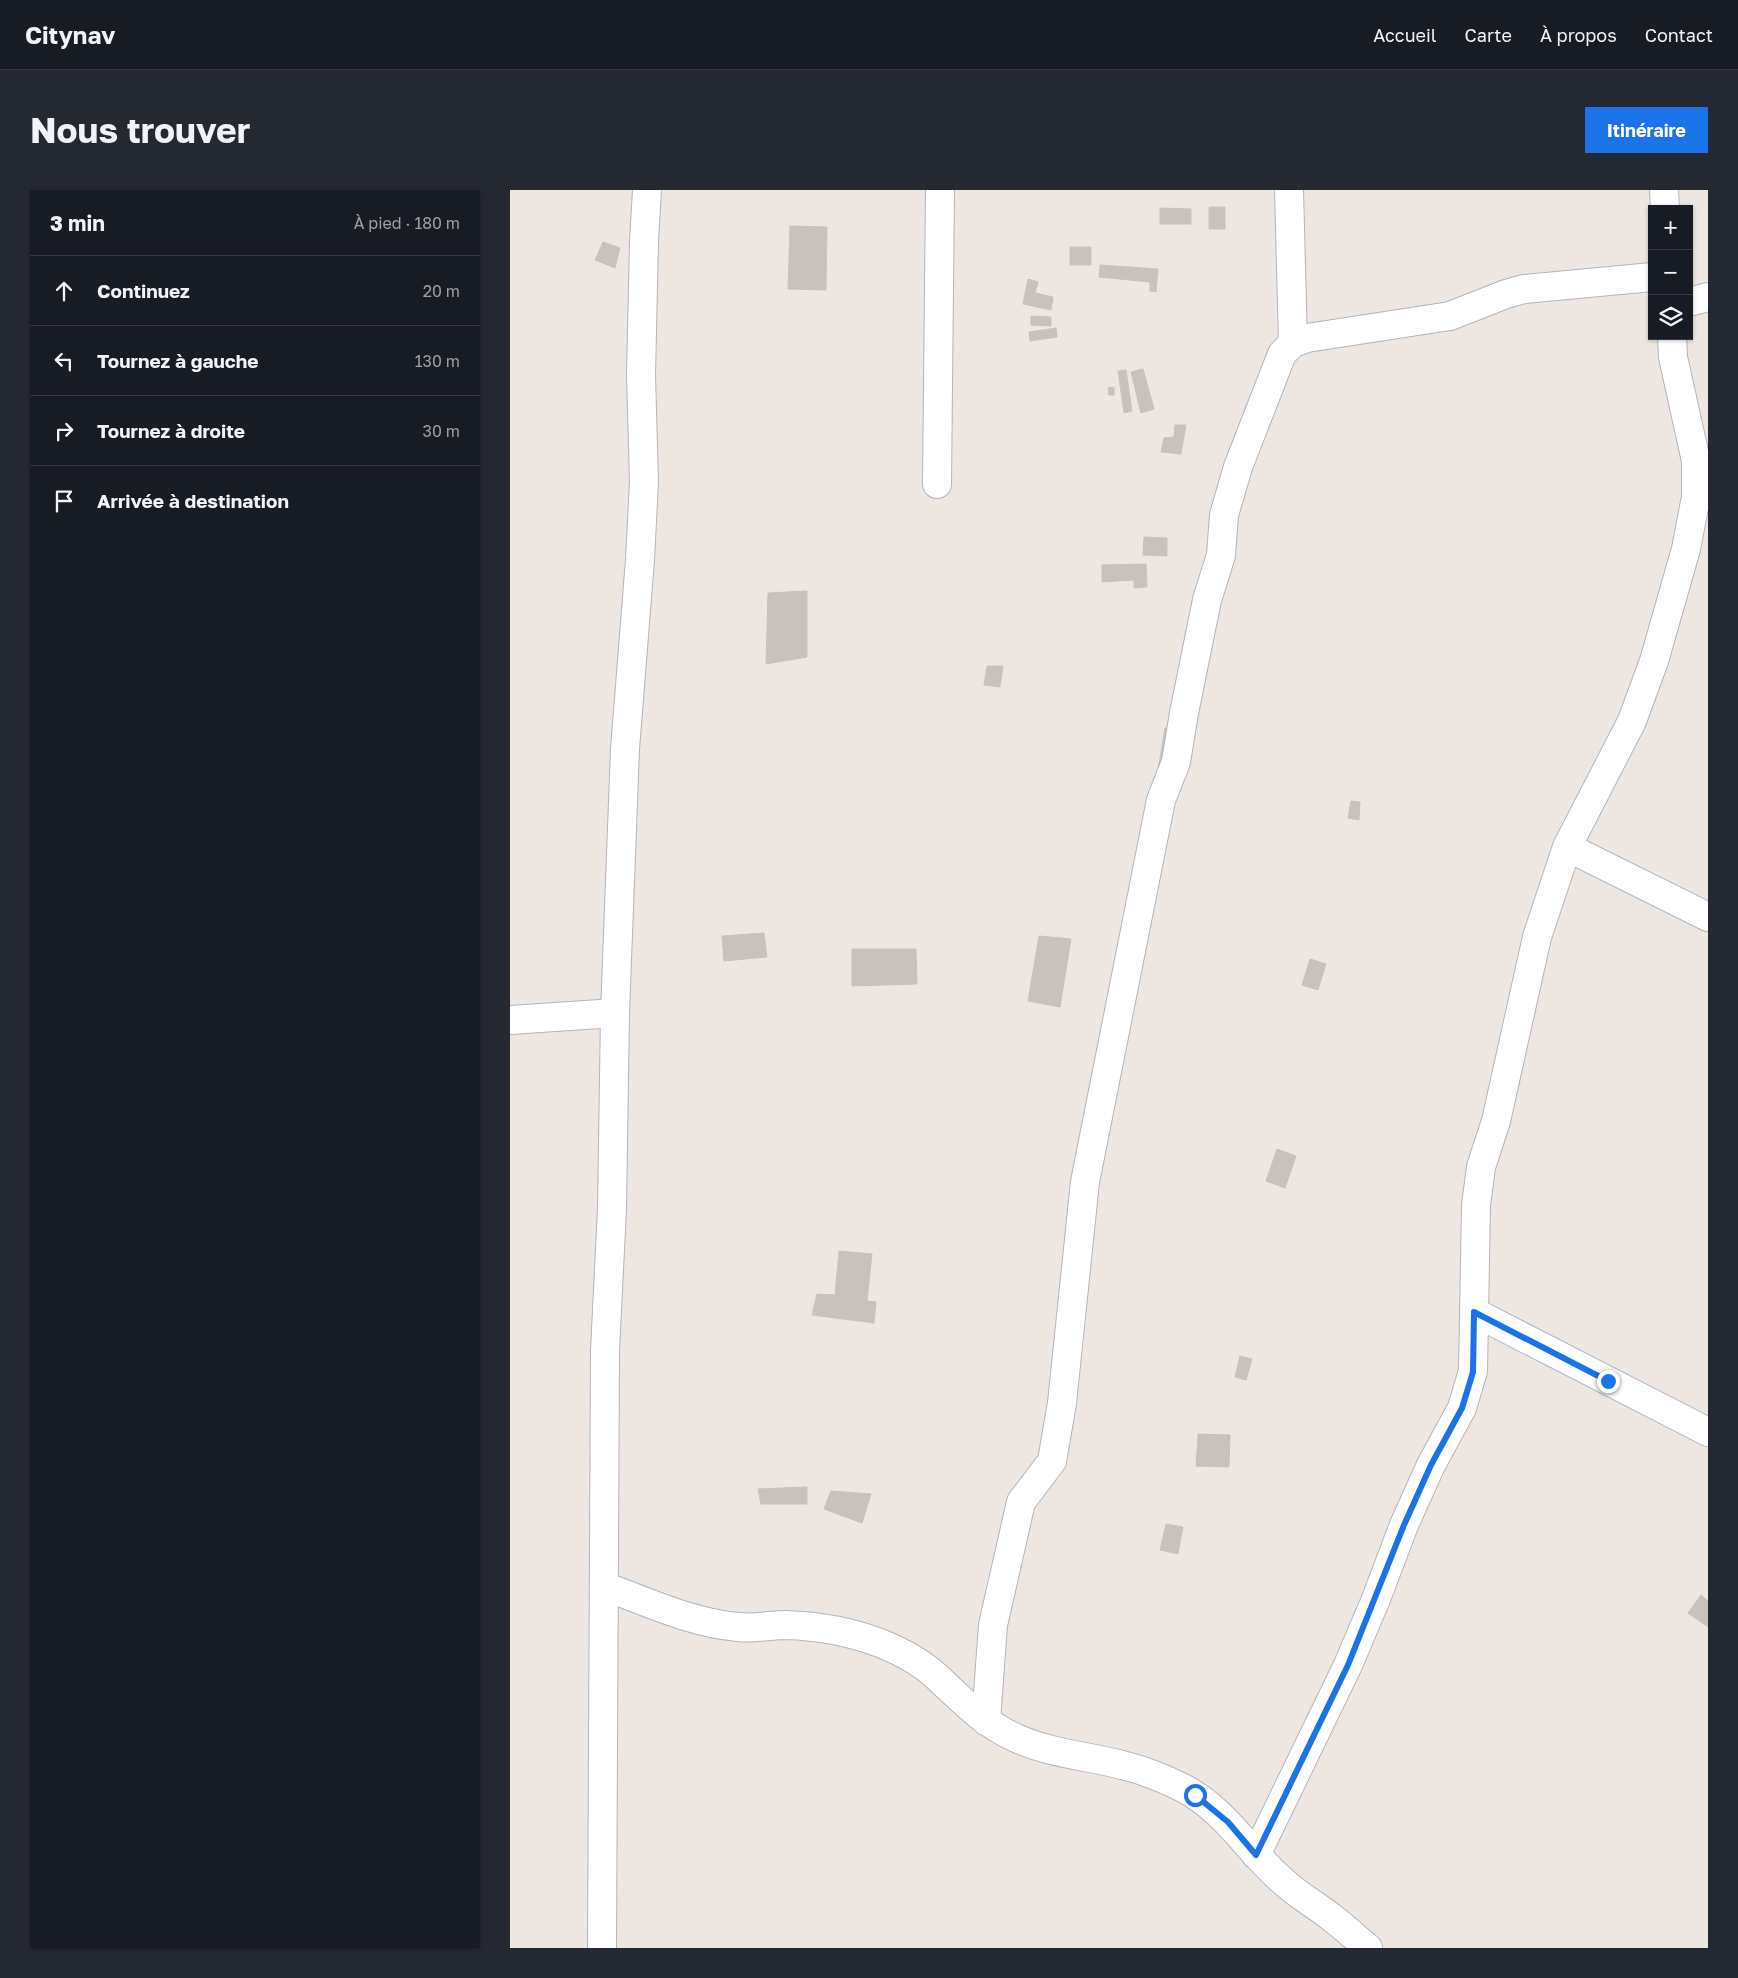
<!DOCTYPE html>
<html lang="fr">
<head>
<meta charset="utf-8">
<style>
	:root { --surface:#171b24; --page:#242831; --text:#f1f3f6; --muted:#9ea1a6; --line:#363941; --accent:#1a73e8 }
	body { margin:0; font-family:"Golos Text",sans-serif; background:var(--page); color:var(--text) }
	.controls { position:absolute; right:15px; top:15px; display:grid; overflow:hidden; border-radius:0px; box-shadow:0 1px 4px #0004 }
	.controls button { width:45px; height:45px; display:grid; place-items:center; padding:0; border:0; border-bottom:1px solid var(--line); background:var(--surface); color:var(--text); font:25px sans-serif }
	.stop { position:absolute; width:15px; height:15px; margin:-11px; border:4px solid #1a73e8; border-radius:50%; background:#fff }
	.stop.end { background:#1a73e8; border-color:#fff; box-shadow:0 1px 5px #0008 }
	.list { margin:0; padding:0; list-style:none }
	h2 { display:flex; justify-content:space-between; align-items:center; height:65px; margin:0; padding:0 20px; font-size:21px }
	h2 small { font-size:16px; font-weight:400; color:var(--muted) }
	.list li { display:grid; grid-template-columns:32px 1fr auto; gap:15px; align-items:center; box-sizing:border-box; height:70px; padding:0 20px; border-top:1px solid var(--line) }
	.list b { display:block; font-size:19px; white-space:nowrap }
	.list em { font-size:16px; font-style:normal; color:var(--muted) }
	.icon { flex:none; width:28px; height:28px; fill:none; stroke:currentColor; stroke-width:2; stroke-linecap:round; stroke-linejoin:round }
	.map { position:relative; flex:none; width:1198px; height:1758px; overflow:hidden; border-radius:0px }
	header { display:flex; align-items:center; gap:30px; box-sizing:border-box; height:70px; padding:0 25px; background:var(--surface); border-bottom:1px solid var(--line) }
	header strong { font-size:24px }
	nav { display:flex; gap:28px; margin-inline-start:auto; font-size:18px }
	.intro { display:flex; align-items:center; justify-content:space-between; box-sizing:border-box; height:120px; padding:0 30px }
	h1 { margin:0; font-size:35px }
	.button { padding:12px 22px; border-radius:0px; background:var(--accent); color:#fff; font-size:18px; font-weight:700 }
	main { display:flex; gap:30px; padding:0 30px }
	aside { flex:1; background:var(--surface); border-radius:0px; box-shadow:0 1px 4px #0004 }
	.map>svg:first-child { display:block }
	.building { fill:#c7c2bc; stroke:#cac2ba }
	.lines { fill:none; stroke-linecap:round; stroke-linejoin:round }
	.minor-casing { stroke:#b1b5bd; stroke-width:30 }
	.minor { stroke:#fff; stroke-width:28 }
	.route { stroke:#1a73e8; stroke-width:6 }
</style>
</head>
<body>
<header>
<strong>Citynav</strong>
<nav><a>Accueil</a><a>Carte</a><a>À propos</a><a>Contact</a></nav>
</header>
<div class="intro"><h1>Nous trouver</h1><a class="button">Itinéraire</a></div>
<main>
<aside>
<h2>3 min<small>À pied · 180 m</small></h2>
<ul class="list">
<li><svg class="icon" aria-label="ahead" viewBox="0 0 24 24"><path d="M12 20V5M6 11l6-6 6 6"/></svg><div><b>Continuez</b></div><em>20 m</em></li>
<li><svg class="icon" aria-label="left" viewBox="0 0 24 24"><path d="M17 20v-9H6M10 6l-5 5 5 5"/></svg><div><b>Tournez à gauche</b></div><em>130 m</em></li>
<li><svg class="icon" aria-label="right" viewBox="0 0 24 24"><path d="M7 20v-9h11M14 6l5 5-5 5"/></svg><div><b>Tournez à droite</b></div><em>30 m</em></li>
<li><svg class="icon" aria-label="arrive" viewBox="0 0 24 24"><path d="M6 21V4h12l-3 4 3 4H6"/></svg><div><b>Arrivée à destination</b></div></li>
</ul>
</aside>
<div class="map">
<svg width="1198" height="1758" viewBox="0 0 1198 1758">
	<rect width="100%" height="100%" fill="#eee7e1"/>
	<path class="building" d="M699,17H715V39H699Z
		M650,18L681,19V34H650Z
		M280,36L317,37L316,100L278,99Z
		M93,52L110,58L105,78L85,70Z
		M560,57H581V75H560Z
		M590,75L648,79L646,102L640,101V92L589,87Z
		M518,89L528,92L525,103L543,107L541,120L513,114Z
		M521,126L541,127V136L521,135Z
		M546,138L547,147L520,151L519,142Z
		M633,179L644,219L631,223L621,182Z
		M616,180L622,221L614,223L608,181Z
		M604,197V205H599L598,198Z
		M665,235H676L671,264L651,262L654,248L664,247Z
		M634,347L657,348V366L633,365Z
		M636,374L637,397L624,398V390L592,392V375Z
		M297,401V467L256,474L258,403Z
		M477,476H493L490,497L474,495Z
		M655,538L665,539L658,582L648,580Z
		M841,611L850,612L849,630L838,628Z
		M254,743L257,767L214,771L212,746Z
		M529,746L561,749L550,817L518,811Z
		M342,759H406L407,794L342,796Z
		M800,769L816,774L808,800L792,795Z
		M767,959L786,966L775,998L756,991Z
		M329,1061L362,1064L357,1111L366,1112L364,1133L302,1125L307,1104L325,1105Z
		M730,1166L742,1169L736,1190L725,1187Z
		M688,1244L720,1245L719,1277L686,1276Z
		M297,1297V1314H251L248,1299Z
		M321,1301L361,1304L352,1333L314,1319Z
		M656,1334L673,1337L668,1364L650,1360Z
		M1191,1405L1198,1411V1437L1178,1423Z"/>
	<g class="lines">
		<g class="minor-casing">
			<path id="minor" d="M779,0L783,153
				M1154,0L1155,19
				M1179,112L1198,107
				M427,294L430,0
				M1057,657L1198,727
				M0,830L105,823
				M964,1122L1198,1242
				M94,1396C137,1412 182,1433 228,1437C244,1439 260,1435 276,1435C308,1436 341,1442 370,1453C390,1461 411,1472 427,1487C452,1510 474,1534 506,1548C541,1564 580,1566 616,1576C636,1581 655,1589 673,1598C716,1620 739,1663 775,1693C789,1706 806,1715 821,1727C834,1737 846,1748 858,1758
				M476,1531L483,1435L511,1312L542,1271L552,1213L575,992L651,610L666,572L674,523L697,410L711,365L714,325L728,277L772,164L783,153L797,148L940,126L996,104L1014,99L1142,87
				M746,1665L838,1475L866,1409L894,1335L921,1275L952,1218L963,1181L966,1015L971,977L986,931L1027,747L1057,657L1122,531L1144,471L1176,359L1186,307V271L1163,167L1162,146
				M92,1758L95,1161L102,1019L105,823L115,559L130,370L134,292L131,185L134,51L137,0"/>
		</g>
		<use href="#minor" class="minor"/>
	</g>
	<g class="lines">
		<path class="route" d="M685,1605L718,1632L746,1665L838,1475L894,1335L921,1275L952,1218L963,1182L964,1122L1098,1191"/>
	</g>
</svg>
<div class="controls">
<button>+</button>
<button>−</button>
<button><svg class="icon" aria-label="layers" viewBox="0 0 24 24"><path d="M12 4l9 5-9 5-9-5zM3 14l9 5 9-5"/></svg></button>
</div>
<div class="stop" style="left:685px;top:1605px"></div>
<div class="stop end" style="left:1098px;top:1191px"></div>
</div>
</main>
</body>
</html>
